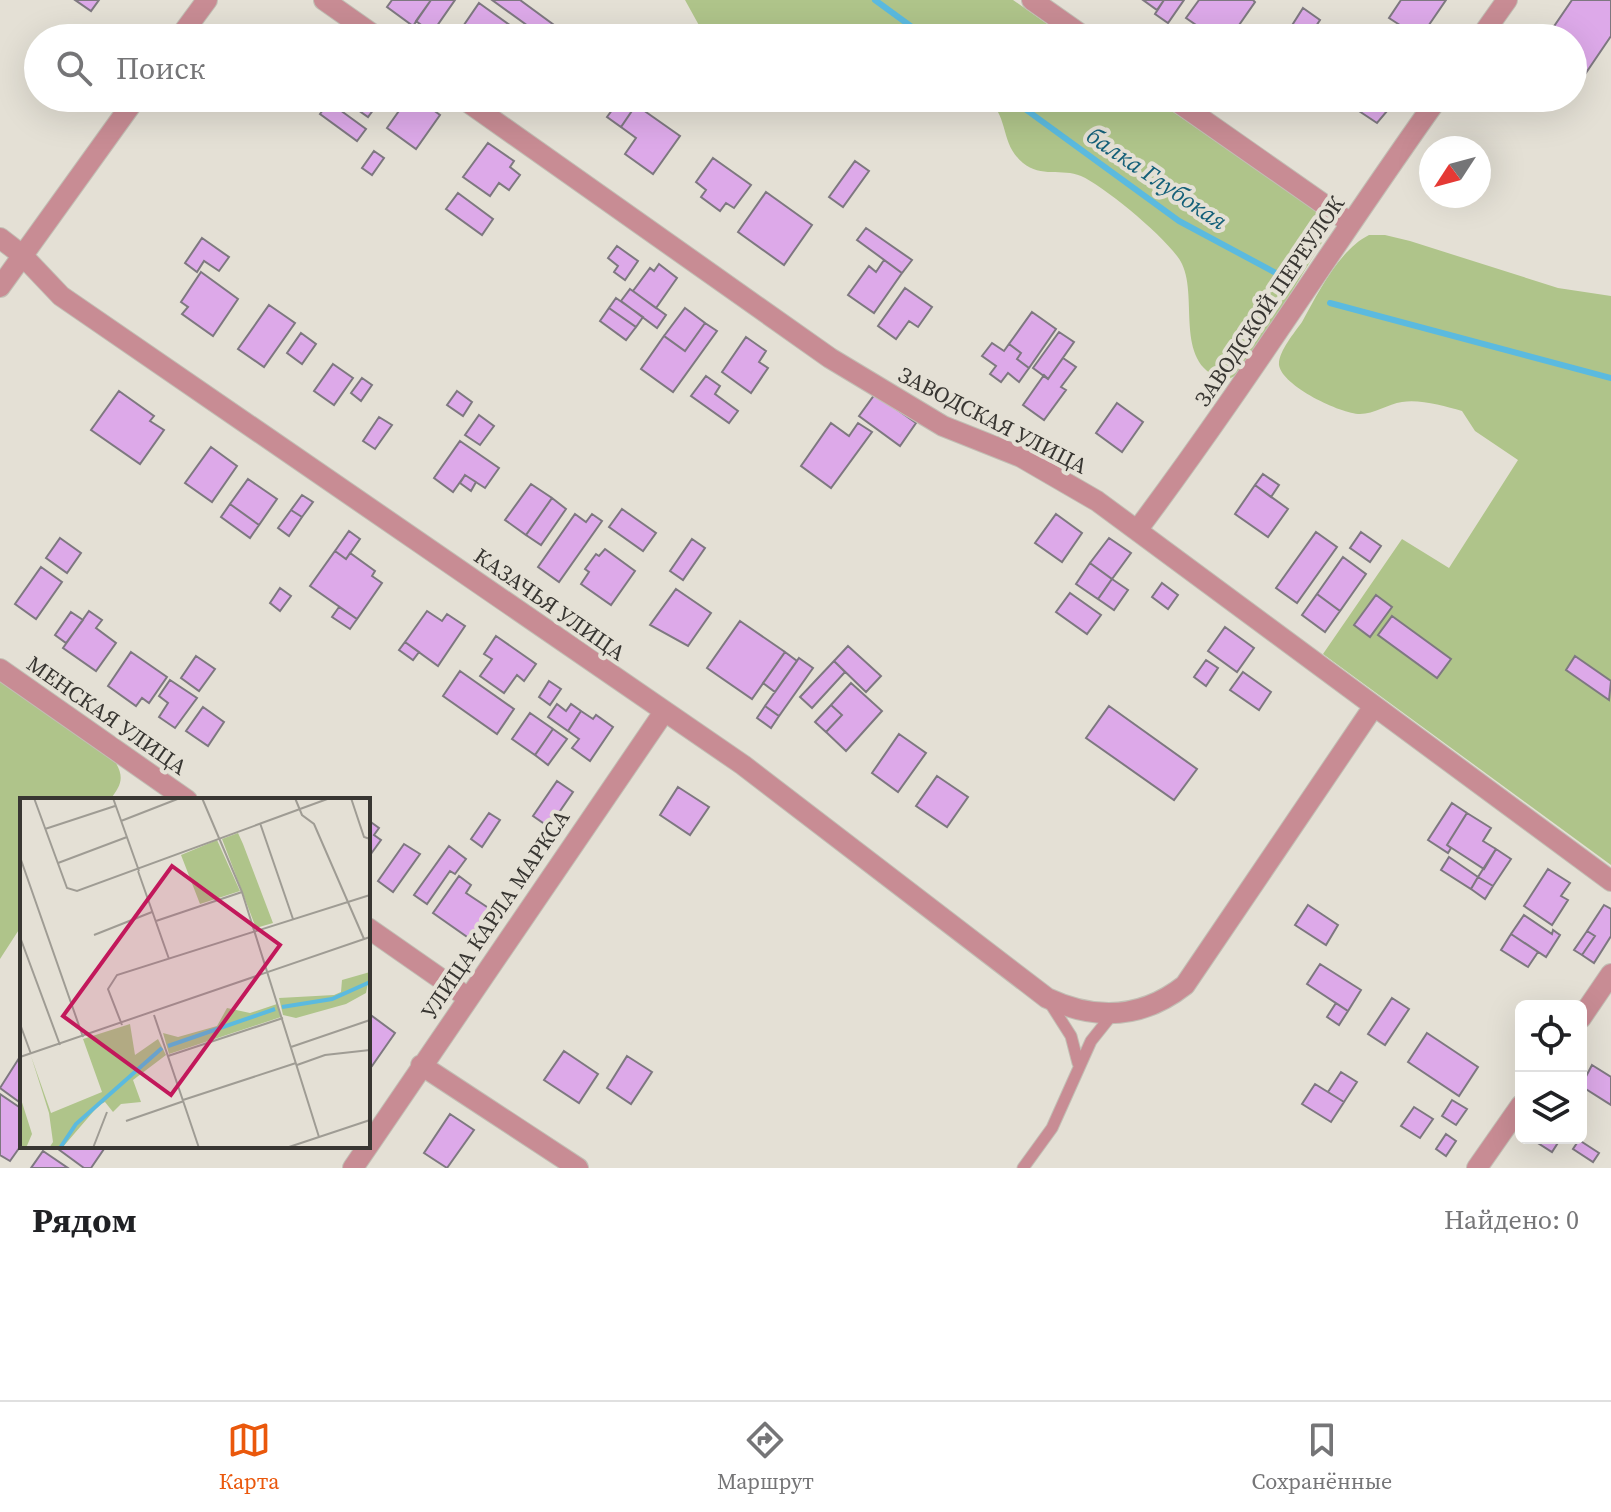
<!DOCTYPE html>
<html lang="ru">
<head>
<meta charset="utf-8">
<style>
	:root { --surface:#fff; --page:#f6f6f6; --text:#202124; --muted:#757577; --line:#e0e0e0; --accent:#ea580c }
	body { margin:0; font-family:"Source Serif 4",serif; background:var(--page); color:var(--text) }
	.controls { position:absolute; right:24px; bottom:24px; display:grid; overflow:hidden; border-radius:12px; box-shadow:0 8px 32px #0002 }
	.controls button { width:72px; height:72px; display:grid; place-items:center; padding:0; border:0; border-bottom:2px solid var(--line); background:var(--surface); color:var(--text); font:40px sans-serif }
	.compass { position:absolute; left:1419px; top:136px; width:72px; height:72px; border-radius:50%; background:var(--surface); box-shadow:0 8px 32px #0002; rotate:234deg }
	.list { margin:0; padding:0; list-style:none }
	h2 { display:flex; justify-content:space-between; align-items:center; height:104px; margin:0; padding:0 32px; font-size:34px }
	h2 small { font-size:26px; font-weight:400; color:var(--muted) }
	.icon { flex:none; width:44px; height:44px; fill:none; stroke:currentColor; stroke-width:2; stroke-linecap:round; stroke-linejoin:round }
	.map { position:relative; flex:none; width:1611px; height:1168px; overflow:hidden }
	.search { position:absolute; background:var(--surface); box-shadow:0 8px 32px #0002; left:24px; right:24px; top:24px; height:88px; display:flex; align-items:center; gap:20px; box-sizing:border-box; padding:0 28px; border-radius:44px; color:var(--muted); font-size:30px }
	.sheet { height:232px; background:var(--surface) }
	nav { display:flex; justify-content:space-around; align-items:center; box-sizing:border-box; height:112px; border-top:2px solid var(--line); background:var(--surface); font-size:22px; color:var(--muted) }
	nav a { display:grid; justify-items:center; gap:4px }
	nav .on { color:var(--accent) }
	.map>svg:first-child { display:block }
	.green { fill:#afc48a }
	.lines { fill:none; stroke-linecap:round; stroke-linejoin:round }
	.stream { stroke:#5bbadf; stroke-width:6 }
	.building { fill:#dda9e9; stroke:#7e7880; stroke-width:2 }
	.lane-casing { stroke:#c2beb4; stroke-width:13 }
	.street-casing { stroke:#c2beb4; stroke-width:22 }
	.lane { stroke:#c88c94; stroke-width:11 }
	.street { stroke:#c88c94; stroke-width:20 }
	.labels { text-anchor:middle; dominant-baseline:central; stroke-width:8; stroke-linejoin:round; paint-order:stroke }
	.street-label { font-size:22px; fill:#383632; stroke:#e4e0d5 }
	.water-label { font-size:24px; font-style:italic; fill:#135f78; stroke:#e4e0d5 }
	.inset-river { fill:none; stroke:#5bbadf; stroke-width:4 }
	.inset-road { fill:none; stroke:#9f9c94; stroke-width:2 }
	.view { fill:#c2185b; fill-opacity:0.15; stroke:#c2185b; stroke-width:4 }
	.inset-edge { fill:none; stroke:#383632; stroke-width:4 }
</style>
</head>
<body>
<div class="map">
<svg width="1611" height="1168" viewBox="0 0 1611 1168">
	<rect width="100%" height="100%" fill="#e4e0d5"/>
	<path class="green" d="M685,0H1013L1067,38H895L867,28L854,30L845,38H706Z
		M986,98H1153L1334,223L1242,372L1227,380C1172,368 1199,299 1182,264C1172,242 1104,186 1081,176C1062,168 1041,178 1023,163C999,143 1010,116 986,98Z
		M1369,235H1385L1410,241L1558,288L1611,296V865L1323,654L1402,539L1449,568L1518,460L1475,431L1462,411C1444,406 1420,399 1402,402C1388,404 1374,414 1360,414C1341,414 1282,386 1279,365C1278,352 1295,332 1302,322C1318,293 1339,250 1369,235Z
		M0,681L116,763C125,779 120,786 110,800H22V925L0,959Z"/>
	<g class="lines">
		<path class="stream" d="M875,0L927,38
			M1010,98L1179,221L1289,280
			M1330,303L1611,378"/>
	</g>
	<path class="building" d="M75,0H99L91,11Z
		M392,0H431L413,26L387,7Z
		M431,0H455L432,33L416,21Z
		M492,0H520L554,25L544,38H520L528,26Z
		M1143,0H1164L1157,10Z
		M1164,0H1184L1168,23L1155,14Z
		M1199,0H1253L1255,2L1230,38H1215L1186,18Z
		M1401,0H1446L1420,38L1389,18Z
		M1572,0H1611V36L1573,92V38H1546Z
		M479,3L511,26L503,38H455Z
		M1303,8L1320,20L1308,38H1284Z
		M1254,27L1271,38H1247Z
		M341,98H382L368,117Z
		M408,98H417L440,115L416,149L387,128Z
		M621,98L636,105L621,127L607,117Z
		M1364,98H1398L1377,123L1356,109Z
		M329,102L366,129L357,141L320,114Z
		M636,105L680,136L653,174L625,154L636,138L621,127Z
		M488,143L514,161L510,167L520,175L509,190L499,183L490,196L463,177Z
		M374,151L384,158L372,175L362,168Z
		M713,158L751,185L734,208L726,203L720,211L701,197L706,190L696,182Z
		M855,161L869,171L843,207L829,197Z
		M766,192L812,225L784,265L738,232Z
		M458,193L493,219L482,235L446,209Z
		M866,228L912,260L902,273L857,240Z
		M202,238L229,257L219,271L204,261L197,272L185,263Z
		M617,246L638,261L625,280L614,272L618,266L608,258Z
		M884,260L902,273L874,313L848,295L869,266L876,272Z
		M659,264L677,278L656,308L633,291L650,268L654,271Z
		M201,272L238,299L213,336L182,314L188,307L181,302Z
		M905,288L932,307L918,327L909,321L896,339L878,326Z
		M630,289L666,315L657,328L621,301Z
		M616,298L643,317L636,327L609,308Z
		M269,305L295,323L264,367L238,349Z
		M609,308L636,327L626,340L600,321Z
		M685,308L705,323L685,351L664,336Z
		M1032,312L1056,329L1029,368L1017,359L1021,353L1009,344Z
		M705,323L717,331L673,392L641,369L664,336L685,351Z
		M1059,332L1074,342L1048,379L1033,368Z
		M301,333L316,344L302,364L287,353Z
		M746,337L766,351L759,362L768,368L751,393L722,372Z
		M992,343L1004,351L1009,344L1021,353L1017,359L1029,368L1019,382L1008,373L1001,382L990,374L996,366L982,356Z
		M1063,358L1076,367L1061,387L1066,390L1044,420L1023,405L1044,375L1048,379Z
		M333,364L353,378L334,405L314,391Z
		M706,376L720,386L715,394L738,411L729,423L691,396Z
		M362,378L372,385L361,401L351,393Z
		M119,391L154,416L150,421L164,430L140,464L91,430Z
		M457,391L472,402L463,416L447,405Z
		M875,394L916,423L900,446L859,416Z
		M1117,403L1143,422L1122,452L1096,433Z
		M479,415L494,426L480,445L465,435Z
		M379,417L392,425L375,449L363,441Z
		M831,423L849,436L858,423L872,432L831,488L801,466Z
		M460,441L499,468L485,488L465,475L453,492L434,478Z
		M211,447L237,466L212,502L185,483Z
		M1263,474L1279,485L1271,497L1255,485Z
		M465,475L476,482L471,491L460,483Z
		M248,479L277,499L259,525L230,504Z
		M531,484L552,498L526,535L505,520Z
		M1255,485L1288,509L1268,537L1235,514Z
		M302,495L313,502L302,517L291,510Z
		M552,498L566,509L541,545L526,535Z
		M230,504L259,525L250,538L221,517Z
		M622,509L656,533L643,551L609,527Z
		M291,510L302,517L289,536L278,528Z
		M575,514L586,522L592,514L602,521L559,582L538,567Z
		M1056,514L1082,533L1062,562L1035,543Z
		M349,531L360,539L346,559L335,551Z
		M1316,532L1337,547L1297,603L1276,588Z
		M1361,532L1381,546L1370,562L1350,548Z
		M60,538L81,553L67,573L46,558Z
		M1109,538L1131,553L1112,579L1090,563Z
		M692,539L705,548L683,580L670,571Z
		M605,549L635,571L611,605L581,584L589,572L585,569L596,554L599,556Z
		M335,551L346,559L350,553L375,571L372,576L382,583L357,619L310,586Z
		M1343,557L1366,574L1340,611L1317,594Z
		M1090,563L1112,579L1098,599L1076,584Z
		M41,567L62,582L36,619L15,604Z
		M1112,579L1128,590L1114,610L1098,599Z
		M1162,583L1178,595L1168,609L1152,597Z
		M280,588L291,596L280,611L270,603Z
		M676,589L711,613L688,646L650,625Z
		M1070,593L1101,615L1087,634L1056,612Z
		M1317,594L1340,611L1325,632L1302,615Z
		M1376,595L1392,607L1370,637L1354,625Z
		M339,607L357,619L350,629L332,617Z
		M89,611L102,620L96,628L116,643L96,671L63,648Z
		M427,611L442,621L447,614L465,626L438,666L405,642Z
		M71,612L83,620L66,643L55,635Z
		M1392,616L1451,659L1437,678L1378,635Z
		M740,621L785,652L752,699L707,668Z
		M1225,627L1254,648L1237,672L1208,651Z
		M496,636L536,664L524,681L517,675L504,693L480,676L492,659L484,654Z
		M405,642L419,652L413,660L399,650Z
		M848,646L881,676L866,692L834,661Z
		M131,652L167,677L149,703L142,698L136,706L108,686Z
		M785,652L797,661L775,692L763,683Z
		M196,656L215,669L199,691L181,678Z
		M1575,656L1611,681L1609,700L1566,670Z
		M799,658L813,668L779,716L765,706Z
		M1206,660L1218,668L1206,686L1194,677Z
		M834,661L845,672L812,708L800,697Z
		M460,671L514,709L497,734L443,696Z
		M1243,672L1271,692L1259,710L1230,690Z
		M170,680L197,698L175,728L159,717L168,703L159,696Z
		M549,681L561,689L550,705L539,697Z
		M851,683L882,711L846,751L826,732L842,715L831,705Z
		M557,704L566,711L571,704L581,711L568,731L548,717Z
		M831,705L842,715L826,732L815,722Z
		M765,706L779,716L771,728L757,718Z
		M1109,706L1197,769L1174,800L1086,738Z
		M203,707L224,722L208,746L186,731Z
		M581,711L593,719L596,715L613,727L590,761L572,748L579,739L568,731Z
		M530,713L553,729L535,755L512,739Z
		M553,729L567,739L548,765L535,755Z
		M899,734L926,753L898,792L872,773Z
		M937,776L968,797L947,827L916,806Z
		M557,781L573,792L549,827L533,816Z
		M678,787L709,807L690,835L660,815Z
		M1452,803L1467,813L1447,845L1451,848L1448,853L1428,840Z
		M489,813L500,820L482,847L471,839Z
		M1467,813L1491,828L1483,841L1496,849L1484,869L1447,845Z
		M368,820L379,828L374,835L381,840L368,858Z
		M404,844L420,854L393,892L378,881Z
		M449,846L466,859L455,874L450,871L427,904L414,895Z
		M1496,849L1511,859L1493,886L1478,877Z
		M1449,857L1478,877L1471,889L1441,870Z
		M1548,869L1570,883L1561,896L1568,900L1552,925L1524,906Z
		M459,876L471,885L466,893L493,911L473,941L433,913Z
		M1478,877L1493,886L1485,899L1471,889Z
		M1308,905L1338,925L1326,945L1295,925Z
		M1604,905L1611,909V936L1594,963L1582,955L1595,936L1587,931Z
		M1524,915L1552,934L1553,930L1560,935L1546,957L1511,934Z
		M1587,931L1595,936L1582,955L1574,950Z
		M1511,934L1538,952L1528,967L1501,950Z
		M1320,964L1361,990L1348,1011L1307,984Z
		M1392,998L1409,1009L1385,1045L1368,1034Z
		M1336,1003L1348,1011L1339,1025L1327,1017Z
		M368,1013L395,1033L372,1066L368,1064Z
		M1427,1033L1478,1067L1459,1096L1408,1062Z
		M564,1051L598,1074L579,1103L544,1080Z
		M21,1055L22,1056V1104L0,1088Z
		M627,1056L652,1072L631,1104L607,1088Z
		M1592,1065L1611,1077V1105L1581,1086Z
		M1341,1072L1357,1082L1344,1102L1328,1092Z
		M1315,1084L1344,1102L1331,1122L1302,1104Z
		M0,1094L22,1109V1144L10,1161L0,1155Z
		M1452,1100L1467,1109L1456,1125L1442,1116Z
		M1414,1107L1433,1119L1420,1138L1401,1126Z
		M450,1114L474,1130L447,1168L424,1153Z
		M1446,1134L1456,1141L1446,1156L1436,1149Z
		M1530,1138H1561L1552,1152Z
		M1579,1140L1599,1153L1593,1162L1573,1149Z
		M54,1146H106L91,1168H84Z
		M43,1151L68,1168H31Z"/>
	<g class="lines">
		<g class="lane-casing">
			<path id="lane" d="M1050,1003L1071,1036L1078,1063
				M1023,1168L1052,1128L1091,1041L1111,1016"/>
		</g>
		<g class="street-casing">
			<path id="street" d="M324,0L378,38
				M1032,0L1086,38
				M179,38L207,0
				M1480,38L1507,0
				M462,98L830,358L943,426L1021,457L1097,501L1611,881
				M1172,98L1349,222
				M0,238L22,255L61,296L743,765L1047,998C1096,1021 1142,1019 1185,985L1374,706
				M0,287L136,98
				M1138,529C1243,389 1336,241 1438,98
				M0,669L187,800
				M368,928L467,997
				M1581,1018L1611,974
				M421,1065L578,1168
				M368,1146L664,712
				M353,1168L368,1146
				M1477,1168L1521,1105"/>
		</g>
		<use href="#lane" class="lane"/>
		<use href="#street" class="street"/>
	</g>
	<g class="labels">
		<g class="street-label">
			<text transform="translate(1269 301) rotate(-56)">ЗАВОДСКОЙ ПЕРЕУЛОК</text>
			<text transform="translate(993 420) rotate(27)">ЗАВОДСКАЯ УЛИЦА</text>
			<text transform="translate(550 604) rotate(35)">КАЗАЧЬЯ УЛИЦА</text>
			<text transform="translate(107 715) rotate(35)">МЕНСКАЯ УЛИЦА</text>
			<text transform="translate(495 914) rotate(-56)">УЛИЦА КАРЛА МАРКСА</text>
		</g>
		<g class="water-label">
			<text transform="translate(1157 178) rotate(34)">балка Глубокая</text>
		</g>
	</g>
	<g transform="translate(20 798)">
		<rect width="350" height="350" fill="#e4e0d5"/>
		<path d="M218,35L223,46L253,125L236,130L202,41ZM197,42L220,93L180,106L161,57ZM350,174L346,195L326,206L276,220L263,217L259,200L314,197L321,194L322,182ZM257,206L261,219L149,256L143,235L158,239L197,228L207,210L230,215ZM110,226L115,257L138,241L146,257L113,282L121,304L101,306L93,314L85,304L79,307L42,350H29L33,344L29,315L11,258L31,315L82,294L63,241ZM0,298L12,336L6,350H0Z" fill="#afc48a"/>
		<path class="inset-river" d="M262,209L312,201L350,184M148,248L255,211M40,350L56,326L142,250"/>
		<path class="inset-road" d="M14,0L47,90L57,93L310,0M93,0L119,73M182,0L222,94L299,339M275,0L282,17L294,26L344,141M331,0L344,39L350,41M101,23L160,0M240,25L273,121M25,31L95,8M0,59L63,239M38,65L107,39M118,73L149,161M136,123L222,94M74,137L132,114M0,139L40,247M134,217L179,350M0,226L11,256M102,227L88,191L97,177L350,97M271,249L350,222M148,258L263,220M0,259L350,139M277,267L305,257L350,252M163,302L276,265M106,323L164,303M73,350L87,314M266,350L350,322"/>
		<path class="view" d="M152,68L260,147L151,297L43,218Z"/>
		<rect width="350" height="350" class="inset-edge"/>
	</g>
</svg>
<div class="controls">
<button><svg class="icon" aria-label="locate" viewBox="0 0 24 24"><circle cx="12" cy="12" r="6"/><path d="M12 2v4M12 18v4M2 12h4M18 12h4"/></svg></button>
<button><svg class="icon" aria-label="layers" viewBox="0 0 24 24"><path d="M12 4l9 5-9 5-9-5zM3 14l9 5 9-5"/></svg></button>
</div>
<svg class="compass" viewBox="-18 -18 36 36"><path d="M0-13l5 13h-10z" fill="#e53935"/><path d="M0 13l5-13h-10z" fill="#757577"/></svg>
<div class="search"><svg class="icon" aria-label="search" viewBox="0 0 24 24"><circle cx="10" cy="10" r="6"/><path d="M15 15l6 6"/></svg>Поиск</div>
</div>
<section class="sheet">
<h2>Рядом<small>Найдено: 0</small></h2>
<ul class="list">
</ul>
</section>
<nav>
<a class="on"><svg class="icon" aria-label="map" viewBox="0 0 24 24"><path d="M3 6l6-2 6 2 6-2v14l-6 2-6-2-6 2zM9 4v14M15 6v14"/></svg>Карта</a>
<a><svg class="icon" aria-label="directions" viewBox="0 0 24 24"><path d="M12 3l9 9-9 9-9-9zM9 14v-3h6M13 9l2 2-2 2"/></svg>Маршрут</a>
<a><svg class="icon" aria-label="saved" viewBox="0 0 24 24"><path d="M7 4h10v16l-5-4-5 4z"/></svg>Сохранённые</a>
</nav>
</body>
</html>
